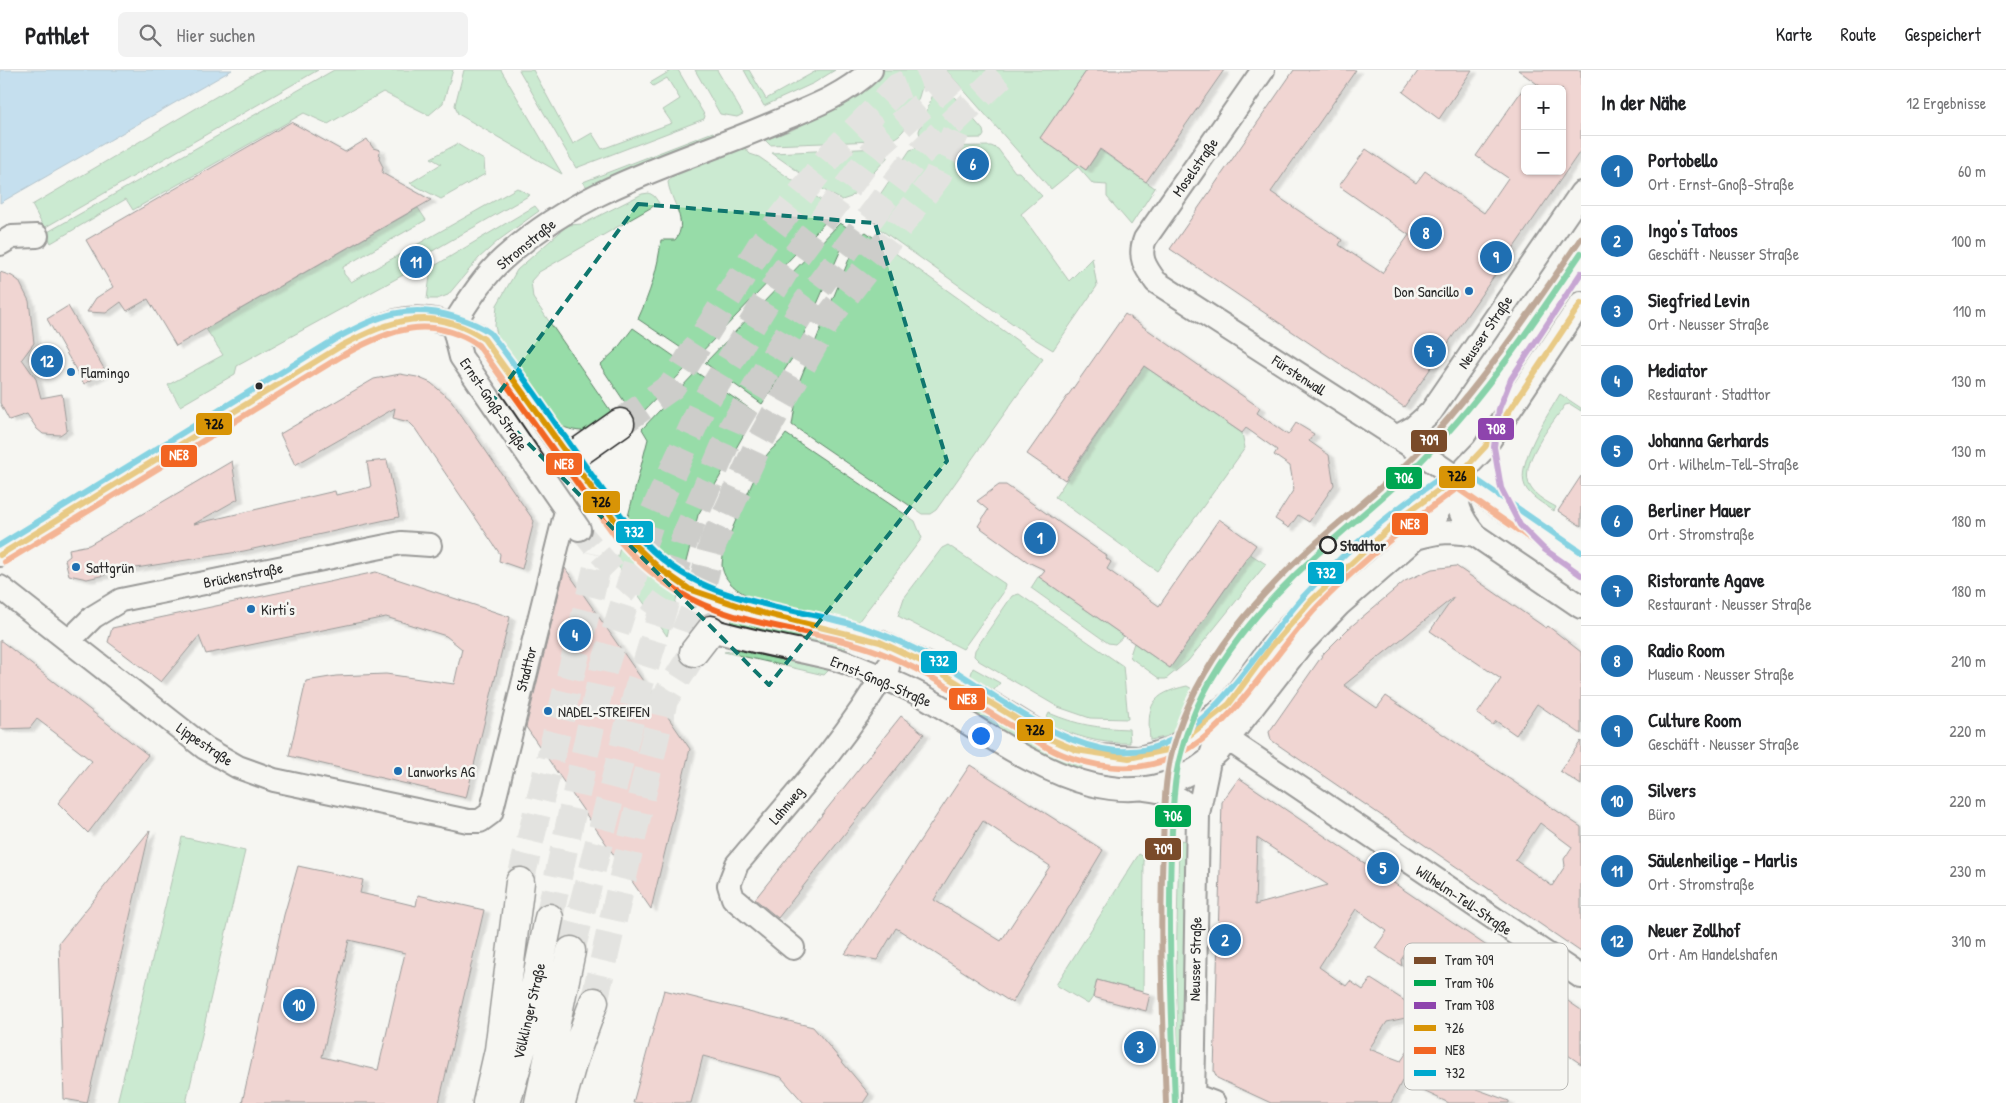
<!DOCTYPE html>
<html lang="de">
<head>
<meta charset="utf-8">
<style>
	:root { --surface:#fff; --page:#f2f2f2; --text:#202124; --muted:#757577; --line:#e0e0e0; --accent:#1f6fb2 }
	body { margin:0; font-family:"Patrick Hand",sans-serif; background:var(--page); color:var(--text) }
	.controls { position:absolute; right:15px; top:15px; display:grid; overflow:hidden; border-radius:8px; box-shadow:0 1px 4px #0004 }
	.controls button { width:45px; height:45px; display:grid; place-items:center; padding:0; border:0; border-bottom:1px solid var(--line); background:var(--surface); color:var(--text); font:25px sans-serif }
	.you { position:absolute; left:980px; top:665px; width:18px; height:18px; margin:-12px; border:4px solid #fff; border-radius:50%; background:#1a73e8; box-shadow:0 0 0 8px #1a73e833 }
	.badge { display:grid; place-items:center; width:32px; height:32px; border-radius:50%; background:var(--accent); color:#fff; font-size:16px; font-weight:700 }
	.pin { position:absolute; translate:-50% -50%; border:2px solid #fff; box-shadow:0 1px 5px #0006 }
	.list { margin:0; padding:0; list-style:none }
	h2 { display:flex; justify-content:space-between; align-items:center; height:65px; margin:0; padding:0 20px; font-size:21px }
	h2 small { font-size:16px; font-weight:400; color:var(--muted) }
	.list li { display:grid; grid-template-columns:32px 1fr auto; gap:15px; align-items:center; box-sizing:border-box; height:70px; padding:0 20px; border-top:1px solid var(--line) }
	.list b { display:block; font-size:19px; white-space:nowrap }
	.list p { margin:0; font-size:16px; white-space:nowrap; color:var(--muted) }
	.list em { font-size:16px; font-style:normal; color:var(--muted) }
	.icon { flex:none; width:28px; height:28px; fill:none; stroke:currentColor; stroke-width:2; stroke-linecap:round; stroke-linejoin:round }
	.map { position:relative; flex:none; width:1581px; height:1033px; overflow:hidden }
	header { display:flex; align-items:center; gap:30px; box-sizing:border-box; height:70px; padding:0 25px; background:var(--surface); border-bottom:1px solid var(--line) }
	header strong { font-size:24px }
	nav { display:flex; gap:28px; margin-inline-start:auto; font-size:18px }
	.search { width:350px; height:45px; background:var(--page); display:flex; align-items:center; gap:12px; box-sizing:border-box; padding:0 18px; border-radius:8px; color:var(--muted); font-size:19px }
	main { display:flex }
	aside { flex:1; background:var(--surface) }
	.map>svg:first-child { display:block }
	.green { fill:#97dca8; stroke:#61846a }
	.water { fill:#8ac4e9; stroke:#64879d }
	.building { fill:#e9adab; stroke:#2b2b2b; fill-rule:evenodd; filter:url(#shadow) }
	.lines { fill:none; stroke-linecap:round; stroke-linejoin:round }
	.minor-tunnel { stroke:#cdcdca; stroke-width:22; stroke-dasharray:22 11; stroke-linecap:butt }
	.highway-tunnel { stroke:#cdcdca; stroke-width:28; stroke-dasharray:28 14; stroke-linecap:butt }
	.minor-casing { stroke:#2b2b2b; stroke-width:26 }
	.highway-casing { stroke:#2b2b2b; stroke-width:31 }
	.minor { stroke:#f6f6f2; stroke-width:22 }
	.highway { stroke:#f6f6f2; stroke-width:28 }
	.bus-1-casing { stroke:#f6f6f2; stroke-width:10 }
	.bus-2-casing { stroke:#f6f6f2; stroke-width:10 }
	.bus-3-casing { stroke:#f6f6f2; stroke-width:10 }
	.bus-1 { stroke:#d89406; stroke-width:6 }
	.bus-2 { stroke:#f26522; stroke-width:6 }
	.bus-3 { stroke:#00a9ce; stroke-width:6 }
	.tram-1-casing { stroke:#f6f6f2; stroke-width:10 }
	.tram-2-casing { stroke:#f6f6f2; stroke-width:10 }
	.tram-3-casing { stroke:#f6f6f2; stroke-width:10 }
	.tram-1 { stroke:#7a4b2a; stroke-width:6 }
	.tram-2 { stroke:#00a651; stroke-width:6 }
	.tram-3 { stroke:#8e44ad; stroke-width:6 }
	.marked { fill:none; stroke:#0f766e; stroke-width:4; stroke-dasharray:10 6; stroke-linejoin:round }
	.poi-dot { fill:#1f6fb2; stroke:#f6f6f2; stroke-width:2 }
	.bus-dot { fill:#2b2b2b; stroke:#f6f6f2; stroke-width:2 }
	.stop-dot { fill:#f6f6f2; stroke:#2b2b2b; stroke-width:2.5 }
	.labels { text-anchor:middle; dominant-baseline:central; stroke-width:5; stroke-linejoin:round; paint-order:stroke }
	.street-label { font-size:15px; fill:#2b2b2b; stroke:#f6f6f2 }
	.poi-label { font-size:15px; fill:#2b2b2b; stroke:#f6f6f2; text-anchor:start }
	.stop-label { font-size:15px; font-weight:bold; fill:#2b2b2b; stroke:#f6f6f2; text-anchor:start }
	.key { fill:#f6f6f2; stroke:#b9b9b6; stroke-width:1 }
	.key-label { font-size:14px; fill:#2b2b2b }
	.line-badge { stroke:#f6f6f2; stroke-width:2 }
	.badge-label { font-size:14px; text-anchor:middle; font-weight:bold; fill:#fff }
	.pale-badge-label { font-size:14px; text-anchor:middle; font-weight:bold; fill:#111 }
</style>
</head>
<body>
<header>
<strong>Pathlet</strong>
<div class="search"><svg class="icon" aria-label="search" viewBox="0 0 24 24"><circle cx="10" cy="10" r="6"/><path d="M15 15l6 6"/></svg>Hier suchen</div>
<nav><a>Karte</a><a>Route</a><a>Gespeichert</a></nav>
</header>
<main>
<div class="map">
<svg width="1581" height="1033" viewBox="0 0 1581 1033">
	<defs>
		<filter id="shadow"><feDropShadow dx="5.5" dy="3" stdDeviation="1" flood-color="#0004"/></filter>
	</defs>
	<rect width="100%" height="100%" fill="#f6f6f2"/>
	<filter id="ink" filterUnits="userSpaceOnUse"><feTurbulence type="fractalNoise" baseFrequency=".02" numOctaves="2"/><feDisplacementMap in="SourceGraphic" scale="10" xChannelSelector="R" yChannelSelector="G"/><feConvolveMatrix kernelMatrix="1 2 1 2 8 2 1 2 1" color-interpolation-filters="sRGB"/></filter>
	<g filter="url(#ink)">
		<path class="green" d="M261,0H318L44,158L32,135Z
			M334,0H453L443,33L429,45L383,22L328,54L304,43L133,140L126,129L51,173L46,163Z
			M464,0H501L562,104L458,44L455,35Z
			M519,0H533L573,74L592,63L602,79L672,53L663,40L680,29L667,8L653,16L650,13L672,0H678L705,46L704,49L576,98Z
			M695,0H717L743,44L737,47L720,44Z
			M744,0H749L766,29L818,0H835L814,13L764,36Z
			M884,0H927C921,18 912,63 892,69C887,71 881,71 876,71L770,75L765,70L792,60L845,32Z
			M946,0H1087L1040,68L1086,100L1100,80L1155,118L1131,155L1107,127V115L1093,114L1078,97L1051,119Z
			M941,18L948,20L983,60L984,65L982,68L924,69L920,67L919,61L935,19Z
			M713,62L718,68L587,117L583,112Z
			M457,74L484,90L485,104L441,129L410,113L441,94L431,88Z
			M991,76L998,79L1015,102H1019L1042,126L1021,144L1069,211L1092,188L1097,216L1053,280L1030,266L877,157L871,138L910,80L919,77Z
			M744,77L750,84L759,87L828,135L834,143L696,288L638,249C650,223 658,199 661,170H675C690,153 670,130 668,112L676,102Z
			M880,78L888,82L887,88L851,127L842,130L827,122L772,83Z
			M517,118L530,125L415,191L414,199L237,296L235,304L180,336L168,315L223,285L206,259L418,138L426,150L343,197L344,204L351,212Z
			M649,123L654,126L659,133L539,202L531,211L533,228L612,343C594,360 586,366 561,356L498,268L495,256L497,235L517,200L568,155L583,154L642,124Z
			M535,136L539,141L499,170L479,188L448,225L437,229H427L431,198Z
			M840,153L850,159L795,284L762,334L705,293Z
			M866,162L1043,289L936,440L930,444H922L792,355L799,312L858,167Z
			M633,258L688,296L636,349L600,295L616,280Z
			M1144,296L1242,363L1245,378L1157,501L1055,427Z
			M696,302L756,343L698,445L667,566L616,493L648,369L642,359Z
			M1560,324L1581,338V341L1570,334L1565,335C1552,354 1516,396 1531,418C1537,427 1547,432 1556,437L1554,441C1544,434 1530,427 1525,416C1515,394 1549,343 1560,324Z
			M786,364L915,451L922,468L858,552C826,546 725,538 722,495C722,481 734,454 740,441C748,423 756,403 766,386C771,378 781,373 786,364Z
			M948,475L1005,514L1003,523L963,579L898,546L904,528L942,478Z
			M1250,484L1266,494L1188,591L1166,609H1160L1131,588L1130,585L1134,573L1170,598Z
			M1038,507H1039L1124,566L1115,574L1108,573L1031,518Z
			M1019,524L1123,596L1128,649L1090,648L1058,637L979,591L974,586L975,580L1012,526Z
			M734,546L847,575L844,581L731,553Z
			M738,580L829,600L824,605L724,582Z
			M973,598L1000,613L993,621L970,608Z
			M1187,616L1194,620L1173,663L1170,666L1150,670C1147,636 1150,624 1187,616Z
			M953,623L1056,684L1083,694L1080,702L1041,684L950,630Z
			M1049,643C1077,655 1098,658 1129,659L1130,673C1099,674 1073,666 1045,652Z
			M182,767L245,781L186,1033H117Z
			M1179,770L1188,771L1185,880L1187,986L1178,983L1176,902Z
			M1139,784L1144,787L1143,922L1097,910L1093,927L1088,934L1056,915Z"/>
		<path class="water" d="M0,0H232L0,133Z"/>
		<path class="building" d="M1087,0H1224L1146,112L1100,79L1086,100L1040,68Z
			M1294,0H1356L1271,122L1342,170L1339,175L1382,203L1409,165L1339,116L1366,79L1416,113L1425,101L1484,143L1508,108L1476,86L1525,16V101H1562V19H1544L1518,0H1581V80L1404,337L1170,179Z
			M1419,0H1472L1439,49L1403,22Z
			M291,52L345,82L367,69L373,78L380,80L379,89L383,97L382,103L431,130L176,276L148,229L127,241L121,232L106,243L87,242L96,228L113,217L86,170Z
			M0,202L12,206L19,211L29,231L34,273L22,289L36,309L41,328L62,324L67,360L60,365L43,364L37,359L27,344L9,350L0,333Z
			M68,236L106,302L84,314L47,249Z
			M1125,244L1260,338L1257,343L1288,365L1296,353L1314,364L1309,371L1329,385L1334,415L1309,452L1298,445L1289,458L1275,449L1294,419L1290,396L1274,385L1277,380L1246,358L1242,363L1144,296L1065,410L1027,384Z
			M400,304L417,307L431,313L451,330L534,451L522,499L499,491L500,484L414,357L409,352L393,348L395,338L295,395L280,364L374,309Z
			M387,390L399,447L244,481L117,501H104L105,505L87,509L69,505L65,490L70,486L69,479L89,475L103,467L232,391L238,429L194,454L335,421L336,425L371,417L367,392Z
			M1581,406V456L1558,441Z
			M999,415H1006L1107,486L1106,488L1111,492L1107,499L1159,536L1219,449L1256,475L1170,598L1039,507L1045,500L1028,492L978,456L988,440L977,431Z
			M1456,496L1546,558L1548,556L1581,582V664L1537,634L1516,665L1496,651L1493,655L1477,644L1501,609L1430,561L1454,527L1344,615L1377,638L1386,626L1581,757V882L1271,670L1269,662L1324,583L1348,559L1405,511L1432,499ZM1540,753L1572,777L1564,789L1565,796L1552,816L1515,790Z
			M565,498L690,679L651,839L526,657Z
			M376,502L510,547L466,728L289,686L306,611L336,606L386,604L454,614L462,579L446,566L386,547L206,584L199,566L161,612L108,572L112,558Z
			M0,570L148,685L88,763L58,733L92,691L37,649L30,658L0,659Z
			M901,646L924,664L778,848L755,829Z
			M1581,671V715L1560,701Z
			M970,695L1103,780L1012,933L896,858L877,890L845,884ZM983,751L1050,796L1001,871L934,830Z
			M1239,708L1581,940V994L1506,943L1457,1012L1509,1031V1033H1449L1402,1011L1391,1033H1271L1217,1008L1214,1001L1222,732ZM1257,768L1328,815L1255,835ZM1356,839L1387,861L1375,878L1402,896L1401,890L1410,876L1454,907L1443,922L1446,925L1401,991L1369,979L1387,952L1410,947L1408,933L1371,909L1363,920L1350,911L1346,916L1319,897Z
			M150,760L87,1033L64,1029L59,873Z
			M298,796L363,810L360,823L387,829L416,836L418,825L484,840L439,1033H242L284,845ZM349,870L405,883L378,1000L322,987Z
			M1097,910L1150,924L1146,941L1093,927Z
			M664,920L813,957L869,1024L863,1033H804L781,1007L703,986L691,1033H633Z"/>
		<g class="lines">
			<path class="minor-tunnel" d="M587,413C617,455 651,506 701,524
				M579,459C602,488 635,525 668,543C681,550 697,554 711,560C709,542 701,533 689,519"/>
			<path class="highway-tunnel" d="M620,353L672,316L762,174L833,83L898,17L943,0
				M700,524L713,473L761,369L829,247L937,107L960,52
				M520,812L600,485
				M549,848L603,601L651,449L702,337L784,202L881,72L963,0
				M571,881L638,620L686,465L733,357L807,232L914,89L1007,0
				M594,932L664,630L694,582"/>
			<g class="minor-casing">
				<path id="minor" d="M1263,0L1145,169C1138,187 1145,197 1156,212L1406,373L1581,493
					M0,174L12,167L37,166
					M453,255C468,232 483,207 503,189C583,116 673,96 769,55C804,40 843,27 871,0
					M453,255L461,287L579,459
					M1396,367L1414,357L1431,342L1581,123
					M1457,408C1456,435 1458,444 1475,465L1581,537
					M1416,468C1437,462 1453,460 1475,465
					M0,485L341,276C379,256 405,239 449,254C462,258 473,261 484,269L587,413
					M0,517L205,678L238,697L274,710L468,751H480L491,743L566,441
					M715,529L751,540L880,572L925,593L1048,668L1076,680L1100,686L1139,688L1172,679L1228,634
					M711,560C739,568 767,574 796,580C813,584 831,587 847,593C872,603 898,613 921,625C1011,675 1119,773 1218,682L1301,575L1339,535L1416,468L1436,445L1454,413
					M70,570L93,547L121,530L401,473L430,475
					M1229,670L1581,907
					M1145,719C1167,721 1183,728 1198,744
					M793,878L733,828L729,815L737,794C790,731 847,669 888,597
					M1193,1025L1214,1033
					M1193,1033L1198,744L1209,691L1229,634L1271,577L1311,531L1400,448L1457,407L1483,380L1581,233"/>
			</g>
			<g class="highway-casing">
				<path id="highway" d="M569,389L620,353
					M694,582L711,560
					M487,1033L499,980L520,812
					M506,1033L524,971L549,848
					M539,1033L571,881
					M561,1033L573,990L594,932"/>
			</g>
			<use href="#minor" class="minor"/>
			<use href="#highway" class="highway"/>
			<g class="bus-1-casing">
				<path id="bus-1" d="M0,485L341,276C391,250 432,234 484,269L629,470L659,498L689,519L751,540L880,572L925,593L1048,668L1076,680L1129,688L1172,679L1229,634L1271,577L1311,531L1400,448L1457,407L1485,377L1581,233"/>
			</g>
			<g class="bus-2-casing">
				<path id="bus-2" d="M5,492L345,284C391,259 430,244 478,275L616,467C634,488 653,506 677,521C736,558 811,557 876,581C927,600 971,633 1018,660C1035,670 1052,682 1072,688C1201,732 1246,613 1318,536C1360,492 1408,454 1457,418L1576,500"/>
			</g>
			<g class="bus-3-casing">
				<path id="bus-3" d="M0,475L337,268C379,246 407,232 455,247C468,251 480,255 490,263C526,308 557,357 591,404C612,434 634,466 662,489C717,534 788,536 854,555C890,565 923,582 955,601C1012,635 1093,704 1163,674C1222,649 1261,573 1303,527C1346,479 1400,434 1454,399L1462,400L1581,482"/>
			</g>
			<use href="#bus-1" class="bus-1"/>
			<use href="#bus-2" class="bus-2"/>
			<use href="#bus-3" class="bus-3"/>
			<g class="tram-1-casing">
				<path id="tram-1" d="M1166,1033C1163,948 1159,863 1163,778C1164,744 1164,709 1173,677C1197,592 1261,521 1326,464C1358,436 1392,410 1421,379C1481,315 1531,241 1581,168"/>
			</g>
			<g class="tram-2-casing">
				<path id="tram-2" d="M1175,1033C1172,949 1168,866 1171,782C1173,749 1172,715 1181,683C1202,598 1269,526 1333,470C1364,442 1397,417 1426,386C1485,325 1533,254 1581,183"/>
			</g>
			<g class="tram-3-casing">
				<path id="tram-3" d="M1581,203L1511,309L1499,339L1494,377L1501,418L1520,455L1544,479L1581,505"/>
			</g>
			<use href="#tram-1" class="tram-1"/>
			<use href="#tram-2" class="tram-2"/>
			<use href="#tram-3" class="tram-3"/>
		</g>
	</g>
	<path d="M0 0H1581V1033H0ZM638,134L875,153L947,391L769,615L490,335Z" fill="#f6f6f2" fill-opacity=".55" fill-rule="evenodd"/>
	<path class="marked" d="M638,134L875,153L947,391L769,615L490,335Z"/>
	<g class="poi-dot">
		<circle cx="1469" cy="221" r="5"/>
		<circle cx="71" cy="302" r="5"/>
		<circle cx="76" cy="497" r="5"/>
		<circle cx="251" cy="539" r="5"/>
		<circle cx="548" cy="641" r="5"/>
		<circle cx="398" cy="701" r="5"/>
	</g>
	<circle class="bus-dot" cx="259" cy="316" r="4.5"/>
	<circle class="stop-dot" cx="1328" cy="475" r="8"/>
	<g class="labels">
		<g class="street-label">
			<text transform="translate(1195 97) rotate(-55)">Moselstraße</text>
			<text transform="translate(526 174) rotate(-39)">Stromstraße</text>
			<text transform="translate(1485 262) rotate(-56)">Neusser Straße</text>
			<text transform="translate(1299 305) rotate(33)">Fürstenwall</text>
			<text transform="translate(494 334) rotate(56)">Ernst-Gnoß-Straße</text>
			<text transform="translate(243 505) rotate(-11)">Brückenstraße</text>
			<text transform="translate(526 599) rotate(-76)">Stadttor</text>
			<text transform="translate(881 611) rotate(23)">Ernst-Gnoß-Straße</text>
			<text transform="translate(205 674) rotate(34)">Lippestraße</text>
			<text transform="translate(786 735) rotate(-50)">Lahnweg</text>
			<text transform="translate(1464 830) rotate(34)">Wilhelm-Tell-Straße</text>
			<text transform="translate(1195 889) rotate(-89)">Neusser Straße</text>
			<text transform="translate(529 941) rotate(-77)">Völklinger Straße</text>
		</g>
		<g class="poi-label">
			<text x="1459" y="221" text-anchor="end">Don Sancillo</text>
			<text x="81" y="302">Flamingo</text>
			<text x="86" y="497">Sattgrün</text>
			<text x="261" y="539">Kirti's</text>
			<text x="558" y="641">NADEL-STREIFEN</text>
			<text x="408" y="701">Lanworks AG</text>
		</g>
		<g class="stop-label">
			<text x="1340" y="475">Stadttor</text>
		</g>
	</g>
	<rect x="1404" y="873" width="164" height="147" rx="8" class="key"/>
	<rect x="1414" y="887" width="22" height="7" fill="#7a4b2a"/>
	<rect x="1414" y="910" width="22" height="6" fill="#00a651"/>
	<rect x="1414" y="932" width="22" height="7" fill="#8e44ad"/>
	<rect x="1414" y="955" width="22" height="6" fill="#d89406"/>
	<rect x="1414" y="977" width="22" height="7" fill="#f26522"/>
	<rect x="1414" y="1000" width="22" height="6" fill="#00a9ce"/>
	<g class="key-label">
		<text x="1445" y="895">Tram 709</text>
		<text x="1445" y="918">Tram 706</text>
		<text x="1445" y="940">Tram 708</text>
		<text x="1445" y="963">726</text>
		<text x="1445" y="985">NE8</text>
		<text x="1445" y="1008">732</text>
	</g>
	<g class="line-badge">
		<rect x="195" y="342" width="38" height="24" rx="5" fill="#d89406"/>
		<rect x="1477" y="347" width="38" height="24" rx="5" fill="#8e44ad"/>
		<rect x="1410" y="359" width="38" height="24" rx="5" fill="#7a4b2a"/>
		<rect x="160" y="374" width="38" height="24" rx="5" fill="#f26522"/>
		<rect x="545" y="382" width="38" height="24" rx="5" fill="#f26522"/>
		<rect x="1438" y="395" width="38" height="24" rx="5" fill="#d89406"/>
		<rect x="1385" y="396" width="38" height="24" rx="5" fill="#00a651"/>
		<rect x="582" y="420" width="39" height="24" rx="5" fill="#d89406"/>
		<rect x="1391" y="442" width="38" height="24" rx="5" fill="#f26522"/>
		<rect x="615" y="450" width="39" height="24" rx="5" fill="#00a9ce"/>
		<rect x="1307" y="491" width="38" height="24" rx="5" fill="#00a9ce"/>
		<rect x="920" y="580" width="38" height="24" rx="5" fill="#00a9ce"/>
		<rect x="948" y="617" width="38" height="24" rx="5" fill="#f26522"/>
		<rect x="1016" y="648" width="38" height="24" rx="5" fill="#d89406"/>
		<rect x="1154" y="734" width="38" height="24" rx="5" fill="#00a651"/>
		<rect x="1144" y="767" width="38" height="24" rx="5" fill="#7a4b2a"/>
	</g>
	<g class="badge-label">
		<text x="1496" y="364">708</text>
		<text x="1429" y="375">709</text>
		<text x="179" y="390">NE8</text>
		<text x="564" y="399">NE8</text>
		<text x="1404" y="413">706</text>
		<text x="1410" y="459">NE8</text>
		<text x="634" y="467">732</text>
		<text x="1326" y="508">732</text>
		<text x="939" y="596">732</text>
		<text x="967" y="634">NE8</text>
		<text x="1173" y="751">706</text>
		<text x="1163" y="784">709</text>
	</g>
	<g class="pale-badge-label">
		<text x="214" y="359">726</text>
		<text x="1457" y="411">726</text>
		<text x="601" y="437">726</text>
		<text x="1035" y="665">726</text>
	</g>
</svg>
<div class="controls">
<button>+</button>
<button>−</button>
</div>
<div class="you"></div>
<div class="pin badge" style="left:1040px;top:468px">1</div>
<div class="pin badge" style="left:1225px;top:870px">2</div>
<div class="pin badge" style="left:1140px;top:977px">3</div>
<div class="pin badge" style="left:575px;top:565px">4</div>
<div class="pin badge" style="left:1383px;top:798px">5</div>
<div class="pin badge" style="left:973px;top:94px">6</div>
<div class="pin badge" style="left:1430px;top:281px">7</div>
<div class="pin badge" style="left:1426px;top:163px">8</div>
<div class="pin badge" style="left:1496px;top:187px">9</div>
<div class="pin badge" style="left:299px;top:935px">10</div>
<div class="pin badge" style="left:416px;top:192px">11</div>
<div class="pin badge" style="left:47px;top:291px">12</div>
</div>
<aside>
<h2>In der Nähe<small>12 Ergebnisse</small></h2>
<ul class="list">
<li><span class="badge">1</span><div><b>Portobello</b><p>Ort · Ernst-Gnoß-Straße</p></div><em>60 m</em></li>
<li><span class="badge">2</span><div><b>Ingo's Tatoos</b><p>Geschäft · Neusser Straße</p></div><em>100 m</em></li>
<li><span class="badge">3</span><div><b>Siegfried Levin</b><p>Ort · Neusser Straße</p></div><em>110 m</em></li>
<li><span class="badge">4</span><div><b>Mediator</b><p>Restaurant · Stadttor</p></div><em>130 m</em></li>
<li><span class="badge">5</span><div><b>Johanna Gerhards</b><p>Ort · Wilhelm-Tell-Straße</p></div><em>130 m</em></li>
<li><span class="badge">6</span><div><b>Berliner Mauer</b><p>Ort · Stromstraße</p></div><em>180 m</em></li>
<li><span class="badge">7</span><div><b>Ristorante Agave</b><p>Restaurant · Neusser Straße</p></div><em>180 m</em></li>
<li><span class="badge">8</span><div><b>Radio Room</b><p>Museum · Neusser Straße</p></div><em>210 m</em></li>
<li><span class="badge">9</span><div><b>Culture Room</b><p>Geschäft · Neusser Straße</p></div><em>220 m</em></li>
<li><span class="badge">10</span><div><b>Silvers</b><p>Büro</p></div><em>220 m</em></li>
<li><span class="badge">11</span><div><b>Säulenheilige - Marlis</b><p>Ort · Stromstraße</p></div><em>230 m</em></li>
<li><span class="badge">12</span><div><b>Neuer Zollhof</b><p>Ort · Am Handelshafen</p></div><em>310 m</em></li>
</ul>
</aside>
</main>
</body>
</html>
